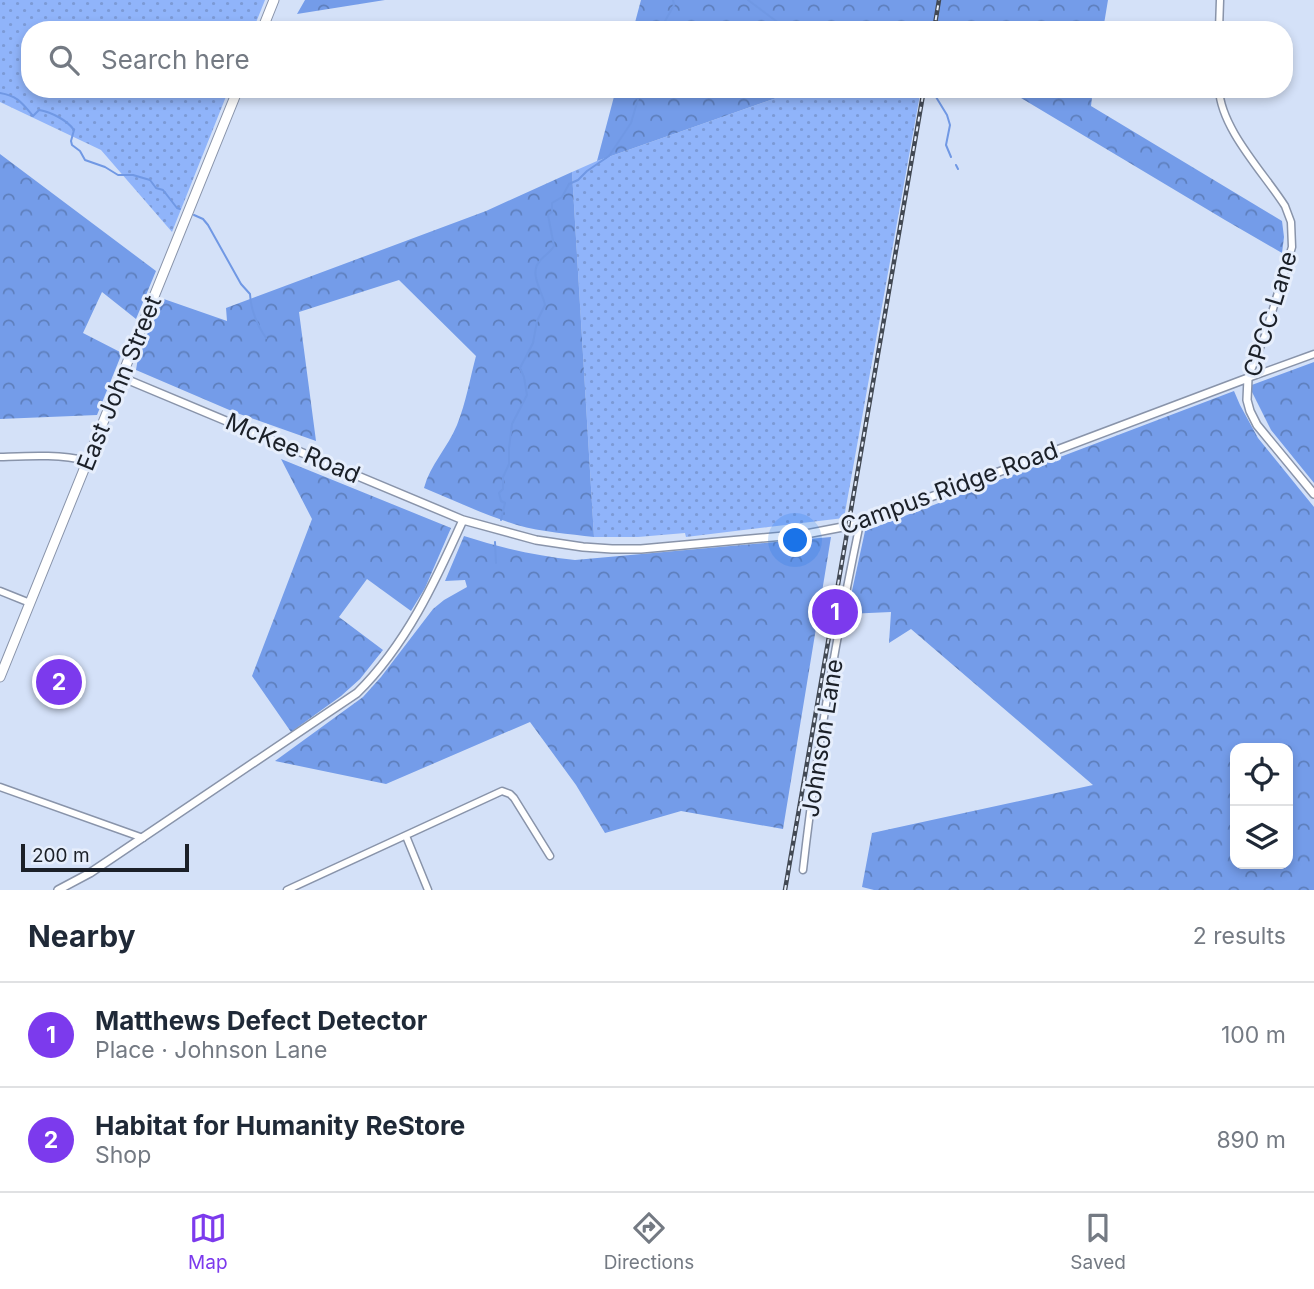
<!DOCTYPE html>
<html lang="en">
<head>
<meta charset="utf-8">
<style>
	:root { --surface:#fff; --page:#f6f6f7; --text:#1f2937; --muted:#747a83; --line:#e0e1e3; --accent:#7c3aed }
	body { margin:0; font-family:Inter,sans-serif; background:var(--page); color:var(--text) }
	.controls { position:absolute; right:21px; bottom:21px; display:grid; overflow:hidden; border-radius:14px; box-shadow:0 4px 10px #0003 }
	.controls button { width:63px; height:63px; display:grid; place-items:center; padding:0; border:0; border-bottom:2px solid var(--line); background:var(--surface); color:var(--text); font:35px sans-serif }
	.scale { position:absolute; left:21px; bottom:18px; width:168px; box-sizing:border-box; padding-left:7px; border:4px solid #1b2028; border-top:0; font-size:19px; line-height:24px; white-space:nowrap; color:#1b2028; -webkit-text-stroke:5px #e6eefc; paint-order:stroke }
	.you { position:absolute; left:796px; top:541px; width:24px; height:24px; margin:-18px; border:5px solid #fff; border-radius:50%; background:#1a73e8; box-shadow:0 0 0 10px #1a73e833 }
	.badge { display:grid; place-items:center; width:46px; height:46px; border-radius:50%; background:var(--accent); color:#fff; font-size:23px; font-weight:700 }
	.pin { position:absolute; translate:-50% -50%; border:4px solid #fff; box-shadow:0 2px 7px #0006 }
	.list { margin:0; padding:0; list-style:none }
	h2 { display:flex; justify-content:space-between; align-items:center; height:91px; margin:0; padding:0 28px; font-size:30px }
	h2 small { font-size:23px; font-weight:400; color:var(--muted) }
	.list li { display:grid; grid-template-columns:46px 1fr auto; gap:21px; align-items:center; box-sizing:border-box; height:105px; padding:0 28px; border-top:2px solid var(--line) }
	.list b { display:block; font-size:26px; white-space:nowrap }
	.list p { margin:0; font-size:23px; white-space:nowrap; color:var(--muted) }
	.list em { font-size:23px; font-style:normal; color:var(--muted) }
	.icon { flex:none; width:38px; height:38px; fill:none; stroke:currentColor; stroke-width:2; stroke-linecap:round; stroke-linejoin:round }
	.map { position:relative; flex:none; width:1314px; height:890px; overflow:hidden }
	.search { position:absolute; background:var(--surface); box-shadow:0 4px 10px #0003; left:21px; right:21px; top:21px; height:77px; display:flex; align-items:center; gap:18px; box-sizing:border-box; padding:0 24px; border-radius:28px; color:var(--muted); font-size:26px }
	.sheet { height:301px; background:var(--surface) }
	nav { display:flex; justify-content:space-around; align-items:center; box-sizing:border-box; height:98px; border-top:2px solid var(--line); background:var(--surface); font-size:19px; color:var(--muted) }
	nav a { display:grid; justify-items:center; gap:4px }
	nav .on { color:var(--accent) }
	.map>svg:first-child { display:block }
	.grass { fill:url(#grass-dots) }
	.forest { fill:url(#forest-crowns); fill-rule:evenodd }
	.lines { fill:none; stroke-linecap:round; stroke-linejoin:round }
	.stream { stroke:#7098e4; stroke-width:2 }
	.minor-casing { stroke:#8994aa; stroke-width:9 }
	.tertiary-casing { stroke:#8994aa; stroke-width:10 }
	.secondary-casing { stroke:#8994aa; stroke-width:11 }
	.minor { stroke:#fff; stroke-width:6 }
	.tertiary { stroke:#fff; stroke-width:7 }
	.secondary { stroke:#fff; stroke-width:9 }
	.rail-casing { stroke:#424954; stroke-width:4.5 }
	.rail { stroke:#e6eefc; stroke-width:2; stroke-dasharray:5; stroke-linecap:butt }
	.labels { text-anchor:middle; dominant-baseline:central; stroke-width:6; stroke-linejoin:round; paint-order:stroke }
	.street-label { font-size:24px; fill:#1b2028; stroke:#e6eefc }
</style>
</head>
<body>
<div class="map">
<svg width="1314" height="890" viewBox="0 0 1314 890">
	<defs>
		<pattern id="grass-dots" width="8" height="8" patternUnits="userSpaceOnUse" patternTransform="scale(1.75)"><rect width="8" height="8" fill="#90b4fa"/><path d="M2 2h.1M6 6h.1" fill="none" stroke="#7c9ad6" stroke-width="1.8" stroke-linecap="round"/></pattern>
		<pattern id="forest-crowns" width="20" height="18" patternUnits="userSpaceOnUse" patternTransform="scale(1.75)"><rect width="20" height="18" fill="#749ce9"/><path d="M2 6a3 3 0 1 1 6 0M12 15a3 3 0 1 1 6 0" fill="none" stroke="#5e7fbd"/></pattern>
	</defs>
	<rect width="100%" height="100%" fill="#d4e1f8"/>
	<path class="grass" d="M0,0H265L253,30H30V89H229L172,232L101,150L0,102Z
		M802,89H921L844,518L686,537L685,533L638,537H594L572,172L597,161Z"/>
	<path class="forest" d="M305,0H385L297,14Z
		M641,0H1108L1103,30H633Z
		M616,89H802L597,161Z
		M1006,89H1093L1091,106L1282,221L1284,237L1282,253L1225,220Z
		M0,154L156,271L136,319L102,292L83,333L122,353L97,415L0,419Z
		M572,172L594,537C569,534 542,532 517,525C485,515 455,501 424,488C430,465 448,447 457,425C466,403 470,378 476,356L399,280L299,312L316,441L234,412L136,370L138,358L161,298L227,321L226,308L486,211Z
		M1314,362V483L1271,430L1249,386Z
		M1234,391L1240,405L1258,438L1314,507V890H874L862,887L872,833L1093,785L911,629L889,643L891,612L847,614L865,531ZM1235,748H1288V864H1235Z
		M281,459L451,528L425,588L411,611L367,579L339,617L383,650L360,679L341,696L291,732L252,676L312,519Z
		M464,536C501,548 537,556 575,560L831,537L783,829L681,811L605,833L576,785L530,722L386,784L275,761L363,697L381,677L433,609L444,600L467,587L465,580L445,581Z"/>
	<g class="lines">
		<path class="stream" d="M748,0L788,30
			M660,30L674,5L673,0
			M936,89V97L947,115L950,125L946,145L951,157
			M0,93C18,96 22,103 33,116L39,110C51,112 67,120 74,130L71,141L72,145L80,151L85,160L105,167L118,175H133L150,180L156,188L163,190L177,208L180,209
			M956,165L958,169
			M194,215L203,219L208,225L241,284L250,294C251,310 257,325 266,338
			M501,520L505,503L501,501L499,493L503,489V477L509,464V448L512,424L527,395L524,377L520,368L533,343L537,321L545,305C543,293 529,274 539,262C543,256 550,253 554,246L548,215L552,212V203L562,197L569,184L578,180L587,171L609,156L631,123L641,89
			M495,542L496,563"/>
		<g class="minor-casing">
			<path id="minor" d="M1219,30L1220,0
				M1219,89C1221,129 1264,173 1285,206L1291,222L1292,247L1265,335L1248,378
				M1248,378L1314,354
				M0,457C29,456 59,454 87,461
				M0,591L30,603
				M0,787L143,838
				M406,836L428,890
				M803,870C816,754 836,638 860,523
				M287,890L502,791L510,794L514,798L550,856"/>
		</g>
		<g class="tertiary-casing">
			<path id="tertiary" d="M121,377L463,520L536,540L583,547L612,549H641L806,534L848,526L956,488L1248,378L1247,400L1250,411L1257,425L1314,494
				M58,890L90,873L357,693C406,645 435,582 463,520"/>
		</g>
		<g class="secondary-casing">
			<path id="secondary" d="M262,30L274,0
				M0,677L238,89"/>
		</g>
		<use href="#minor" class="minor"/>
		<use href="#tertiary" class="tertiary"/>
		<use href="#secondary" class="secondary"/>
		<g class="rail-casing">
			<path id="rail" d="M934,30L939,0
				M785,890L924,89"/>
		</g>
		<use href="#rail" class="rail"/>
	</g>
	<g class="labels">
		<g class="street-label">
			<text transform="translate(1270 314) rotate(-73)">CPCC Lane</text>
			<text transform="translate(119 383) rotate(-68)">East John Street</text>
			<text transform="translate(293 448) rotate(23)">McKee Road</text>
			<text transform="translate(949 488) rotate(-20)">Campus Ridge Road</text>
			<text transform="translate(822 738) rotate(-81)">Johnson Lane</text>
		</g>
	</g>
</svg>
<div class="controls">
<button><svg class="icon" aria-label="locate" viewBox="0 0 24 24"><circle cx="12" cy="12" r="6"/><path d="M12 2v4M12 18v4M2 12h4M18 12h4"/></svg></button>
<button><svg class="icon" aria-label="layers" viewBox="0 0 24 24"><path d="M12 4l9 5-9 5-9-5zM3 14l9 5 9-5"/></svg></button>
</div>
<div class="scale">200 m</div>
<div class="you"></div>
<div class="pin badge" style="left:835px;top:612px">1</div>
<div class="pin badge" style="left:59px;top:682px">2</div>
<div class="search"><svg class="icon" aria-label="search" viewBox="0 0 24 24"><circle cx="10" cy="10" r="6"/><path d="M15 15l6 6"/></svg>Search here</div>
</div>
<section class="sheet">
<h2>Nearby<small>2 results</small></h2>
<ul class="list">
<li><span class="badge">1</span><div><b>Matthews Defect Detector</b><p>Place · Johnson Lane</p></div><em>100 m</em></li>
<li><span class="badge">2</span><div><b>Habitat for Humanity ReStore</b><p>Shop</p></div><em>890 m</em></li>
</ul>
</section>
<nav>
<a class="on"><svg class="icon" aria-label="map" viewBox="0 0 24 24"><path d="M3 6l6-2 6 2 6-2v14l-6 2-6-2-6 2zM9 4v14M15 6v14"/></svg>Map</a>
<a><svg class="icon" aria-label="directions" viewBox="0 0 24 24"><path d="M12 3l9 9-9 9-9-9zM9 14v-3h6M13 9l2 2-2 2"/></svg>Directions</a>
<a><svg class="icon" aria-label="saved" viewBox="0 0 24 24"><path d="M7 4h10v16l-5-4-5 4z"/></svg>Saved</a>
</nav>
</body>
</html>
